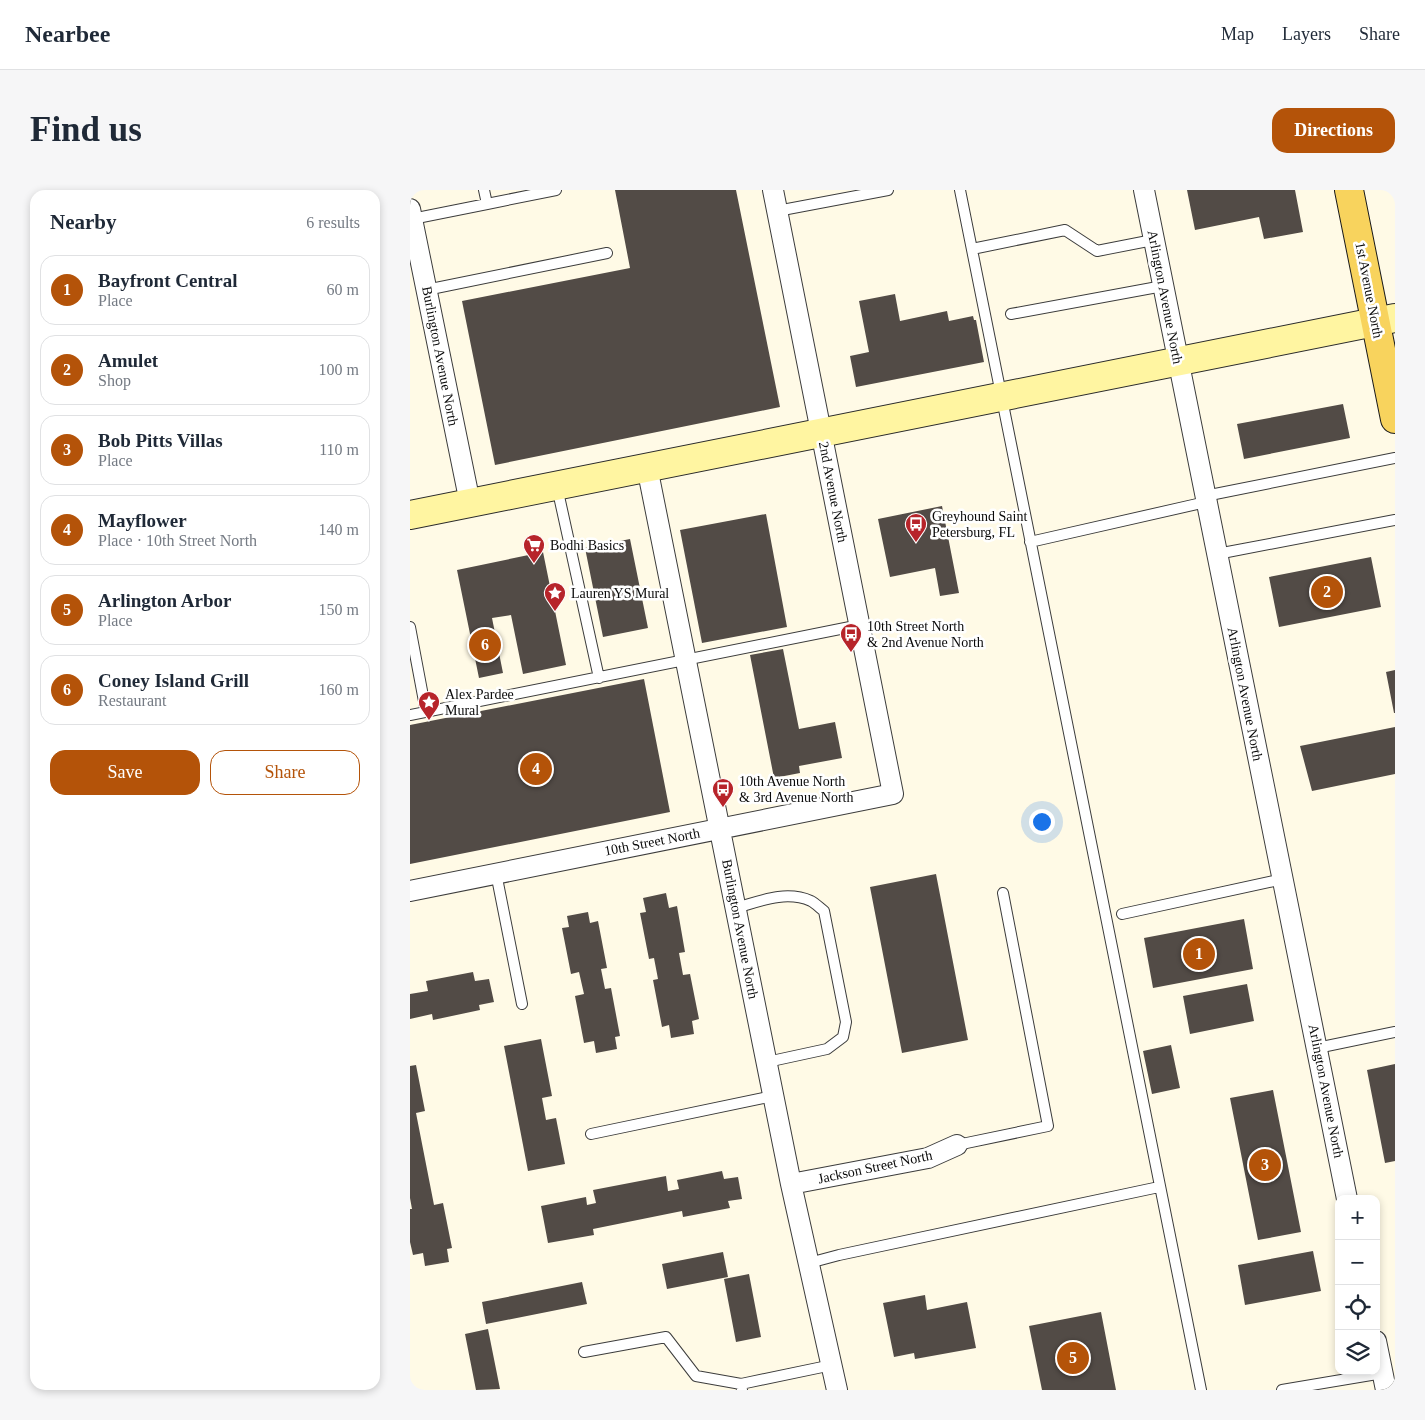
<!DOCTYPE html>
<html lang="en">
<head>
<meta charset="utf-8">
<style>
	:root { --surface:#fff; --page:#f6f6f7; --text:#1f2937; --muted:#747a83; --line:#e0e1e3; --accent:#b45309 }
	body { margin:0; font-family:Georgia,serif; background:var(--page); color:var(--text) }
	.controls { position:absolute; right:15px; bottom:15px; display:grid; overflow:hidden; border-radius:10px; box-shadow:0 2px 8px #0003 }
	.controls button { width:45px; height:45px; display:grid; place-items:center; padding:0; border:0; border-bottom:1px solid var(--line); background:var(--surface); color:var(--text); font:25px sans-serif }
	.you { position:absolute; left:631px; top:631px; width:18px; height:18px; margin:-12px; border:4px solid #fff; border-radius:50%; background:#1a73e8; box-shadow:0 0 0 8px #1a73e833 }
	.badge { display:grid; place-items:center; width:32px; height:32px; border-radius:50%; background:var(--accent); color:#fff; font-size:16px; font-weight:700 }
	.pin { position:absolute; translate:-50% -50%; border:2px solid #fff; box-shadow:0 1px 5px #0006 }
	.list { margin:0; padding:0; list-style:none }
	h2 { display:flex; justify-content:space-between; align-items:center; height:65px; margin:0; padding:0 20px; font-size:21px }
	h2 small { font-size:16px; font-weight:400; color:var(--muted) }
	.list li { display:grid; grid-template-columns:32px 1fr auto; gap:15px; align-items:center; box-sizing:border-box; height:70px; margin:0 10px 10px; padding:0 10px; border:1px solid var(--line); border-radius:15px }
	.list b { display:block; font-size:19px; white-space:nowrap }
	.list p { margin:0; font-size:16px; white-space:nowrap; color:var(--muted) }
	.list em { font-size:16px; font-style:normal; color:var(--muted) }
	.actions { display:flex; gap:10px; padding:15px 20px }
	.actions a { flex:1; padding:11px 0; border:1px solid var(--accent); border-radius:15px; text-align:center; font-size:18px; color:var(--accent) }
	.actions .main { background:var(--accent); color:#fff }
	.icon { flex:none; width:28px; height:28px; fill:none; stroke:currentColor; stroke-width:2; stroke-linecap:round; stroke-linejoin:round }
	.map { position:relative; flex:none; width:985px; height:1200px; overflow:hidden; border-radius:15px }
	header { display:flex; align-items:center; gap:30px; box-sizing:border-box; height:70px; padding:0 25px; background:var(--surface); border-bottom:1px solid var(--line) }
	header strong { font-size:24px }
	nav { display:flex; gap:28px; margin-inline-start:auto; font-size:18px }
	.intro { display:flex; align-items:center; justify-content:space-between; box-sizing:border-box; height:120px; padding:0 30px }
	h1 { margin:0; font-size:35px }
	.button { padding:12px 22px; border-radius:15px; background:var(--accent); color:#fff; font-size:18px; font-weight:700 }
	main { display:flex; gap:30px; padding:0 30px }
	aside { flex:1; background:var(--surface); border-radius:15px; box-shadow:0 2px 8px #0003 }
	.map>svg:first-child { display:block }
	.building { fill:#524b46 }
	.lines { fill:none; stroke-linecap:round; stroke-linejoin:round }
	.lane-casing { stroke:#3c3c3c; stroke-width:12 }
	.street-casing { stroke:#3c3c3c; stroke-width:22 }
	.secondary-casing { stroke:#2b2b2b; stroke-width:30 }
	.primary-casing { stroke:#1a1a1a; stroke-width:30 }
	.lane { stroke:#fff; stroke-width:10 }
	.street { stroke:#fff; stroke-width:20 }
	.secondary { stroke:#fff5a1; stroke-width:28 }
	.primary { stroke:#f8d35d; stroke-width:28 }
	.labels { text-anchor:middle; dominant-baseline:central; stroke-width:5; stroke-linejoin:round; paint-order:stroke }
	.street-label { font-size:14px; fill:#090909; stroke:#fff }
	.poi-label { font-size:14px; fill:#090909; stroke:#fff; text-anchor:start }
</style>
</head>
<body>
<header>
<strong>Nearbee</strong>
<nav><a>Map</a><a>Layers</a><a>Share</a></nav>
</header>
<div class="intro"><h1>Find us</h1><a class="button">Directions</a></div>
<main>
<aside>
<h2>Nearby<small>6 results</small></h2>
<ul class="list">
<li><span class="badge">1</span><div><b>Bayfront Central</b><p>Place</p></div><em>60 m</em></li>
<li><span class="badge">2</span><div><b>Amulet</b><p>Shop</p></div><em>100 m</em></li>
<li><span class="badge">3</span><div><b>Bob Pitts Villas</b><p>Place</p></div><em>110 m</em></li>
<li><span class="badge">4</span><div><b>Mayflower</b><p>Place · 10th Street North</p></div><em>140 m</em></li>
<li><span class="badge">5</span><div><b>Arlington Arbor</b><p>Place</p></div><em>150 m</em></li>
<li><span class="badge">6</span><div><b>Coney Island Grill</b><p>Restaurant</p></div><em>160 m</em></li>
</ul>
<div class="actions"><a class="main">Save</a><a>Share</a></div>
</aside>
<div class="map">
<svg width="985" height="1200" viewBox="0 0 985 1200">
	<rect width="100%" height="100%" fill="#fffae6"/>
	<path class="building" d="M205,0H326L370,217L85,275L52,111L220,78Z
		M777,0H885L893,42L854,49L849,27L785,40Z
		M485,104L490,131L537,121L539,131L563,126L564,130H566L574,172L446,197L440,166L459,162L449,111Z
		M933,214L940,248L834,269L827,234Z
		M532,316L549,403L530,406L525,378L480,387L468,329Z
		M356,324L377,437L292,453L270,340Z
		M220,349L238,438L193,447L175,358Z
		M133,362L156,475L113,484L101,425L82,428L93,483L69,488L47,380Z
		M961,367L971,417L869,437L859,387Z
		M373,459L389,539L425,532L432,568L389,576L390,583L364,588L340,465Z
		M985,480V523H984L976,482Z
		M234,489L260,622L0,674V535Z
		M985,537V584L902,601L890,556Z
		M526,684L558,850L492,863L460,697Z
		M256,703L259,718L267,716L275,762L269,763L273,785L280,784L289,829L282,831L284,844L261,848L259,835L252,837L243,790L248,789L244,768L239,769L230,723L236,722L233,708Z
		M178,722L180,733L188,731L197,778L191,779L195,799L201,798L210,846L205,847L207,859L186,863L184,851L174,853L165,806L174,804L169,782L161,784L152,738L159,737L157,726Z
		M834,729L843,779L743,798L734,748Z
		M63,782L65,791L79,789L84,812L69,815L70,820L23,830L22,824L0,829V804L18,801L16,791Z
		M837,794L844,831L780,844L773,806Z
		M131,849L142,906L132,908L136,930L146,928L155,974L118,981L94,856Z
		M761,855L770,898L742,904L733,861Z
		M985,874V971L975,973L957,880Z
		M6,875L15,921L6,923L24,1015L33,1013L42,1058L37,1059L39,1072L15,1076L13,1063L3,1065L0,1052V1019H2L0,1008V876Z
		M863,900L891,1042L848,1050L820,908Z
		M312,981L314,989L328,987L332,1009L318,1011L320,1018L273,1027L272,1021L183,1039L184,1045L138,1053L131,1016L176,1007L177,1015L186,1013L183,1000L256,986L258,1001L269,999L267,990Z
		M903,1061L911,1101L835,1115L828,1075Z
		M313,1062L318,1087L257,1099L252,1074Z
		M339,1084L351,1147L326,1152L314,1089Z
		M172,1092L177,1114L76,1134L72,1112Z
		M515,1105L517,1120L557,1112L566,1158L505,1169L504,1163L484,1167L473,1113Z
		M691,1122L706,1200H632L619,1136Z
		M78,1139L90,1199L66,1200L55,1144Z"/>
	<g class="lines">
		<g class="lane-casing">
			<path id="lane" d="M550,0L791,1200
				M77,14L146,0
				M367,21L478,0
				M2,29L77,14L74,0
				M562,59L655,40L687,61L743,50
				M16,100L197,63
				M601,124L753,96
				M147,297L189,488
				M795,306L985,268
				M620,352L796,312
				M807,364L985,330
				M0,437L16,522
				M0,525L450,435
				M86,683L112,814
				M326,718C350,711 376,700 401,711C405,713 410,718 414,721L436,832L433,847L417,859L357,872
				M712,724L873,689
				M907,858L985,842
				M181,944L363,906
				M547,955L638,936L593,703
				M399,1073L429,1065L749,997
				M174,1162L256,1147L286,1186L331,1194
				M332,1200L331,1194L422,1175
				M872,1200L973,1183"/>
		</g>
		<g class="street-casing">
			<path id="street" d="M734,0L937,1009
				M0,19L60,313
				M237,277L381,994L427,1200
				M0,701L483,604L363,0
				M381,994L518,968L547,955
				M966,1151L976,1200"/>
		</g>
		<g class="secondary-casing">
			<path id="secondary" d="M0,325L985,128"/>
		</g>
		<g class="primary-casing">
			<path id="primary" d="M939,0L985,229"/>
		</g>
		<use href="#lane" class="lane"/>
		<use href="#street" class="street"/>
		<use href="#secondary" class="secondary"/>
		<use href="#primary" class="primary"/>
	</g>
	<defs>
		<g id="bus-pin" transform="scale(1.125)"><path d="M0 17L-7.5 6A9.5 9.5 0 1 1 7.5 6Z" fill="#b7242a" stroke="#fff"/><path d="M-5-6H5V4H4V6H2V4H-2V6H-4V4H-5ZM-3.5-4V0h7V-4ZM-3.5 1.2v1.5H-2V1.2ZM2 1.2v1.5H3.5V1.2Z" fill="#fff"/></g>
		<g id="supermarket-pin" transform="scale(1.125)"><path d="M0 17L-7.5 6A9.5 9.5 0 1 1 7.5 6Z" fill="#b7242a" stroke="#fff"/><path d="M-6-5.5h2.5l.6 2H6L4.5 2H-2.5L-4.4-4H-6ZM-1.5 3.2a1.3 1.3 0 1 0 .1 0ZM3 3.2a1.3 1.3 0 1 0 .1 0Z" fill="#fff"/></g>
		<g id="sight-pin" transform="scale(1.125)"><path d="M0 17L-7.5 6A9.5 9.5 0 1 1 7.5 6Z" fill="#b7242a" stroke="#fff"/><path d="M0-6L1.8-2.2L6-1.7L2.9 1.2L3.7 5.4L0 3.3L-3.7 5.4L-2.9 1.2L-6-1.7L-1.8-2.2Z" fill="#fff"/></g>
	</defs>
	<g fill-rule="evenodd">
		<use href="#bus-pin" x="506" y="334"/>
		<use href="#supermarket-pin" x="124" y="355"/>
		<use href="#sight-pin" x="145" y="403"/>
		<use href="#bus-pin" x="441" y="444"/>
		<use href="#sight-pin" x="19" y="512"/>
		<use href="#bus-pin" x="313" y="599"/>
	</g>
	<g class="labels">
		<g class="street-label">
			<text transform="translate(959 100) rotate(79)">1st Avenue North</text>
			<text transform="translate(755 107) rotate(79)">Arlington Avenue North</text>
			<text transform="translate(30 166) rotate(79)">Burlington Avenue North</text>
			<text transform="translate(423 302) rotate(79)">2nd Avenue North</text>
			<text transform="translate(835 504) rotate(79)">Arlington Avenue North</text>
			<text transform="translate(242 652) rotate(-11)">10th Street North</text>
			<text transform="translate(330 739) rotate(79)">Burlington Avenue North</text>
			<text transform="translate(916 901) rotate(79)">Arlington Avenue North</text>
			<text transform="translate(465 977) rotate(-12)">Jackson Street North</text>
		</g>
		<g class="poi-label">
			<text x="522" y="326">Greyhound Saint<tspan x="522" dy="16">Petersburg, FL</tspan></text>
			<text x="140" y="355">Bodhi Basics</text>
			<text x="161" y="403">Lauren YS Mural</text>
			<text x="457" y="436">10th Street North<tspan x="457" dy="16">&amp; 2nd Avenue North</tspan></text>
			<text x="35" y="504">Alex Pardee<tspan x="35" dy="16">Mural</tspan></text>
			<text x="329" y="591">10th Avenue North<tspan x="329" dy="16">&amp; 3rd Avenue North</tspan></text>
		</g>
	</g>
</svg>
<div class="controls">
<button>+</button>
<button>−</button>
<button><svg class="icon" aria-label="locate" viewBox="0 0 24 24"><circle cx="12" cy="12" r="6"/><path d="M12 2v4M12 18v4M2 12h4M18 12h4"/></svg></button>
<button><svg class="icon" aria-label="layers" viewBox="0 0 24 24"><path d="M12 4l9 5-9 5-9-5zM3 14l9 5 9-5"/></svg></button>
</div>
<div class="you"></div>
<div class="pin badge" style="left:789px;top:764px">1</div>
<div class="pin badge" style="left:917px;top:402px">2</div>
<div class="pin badge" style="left:855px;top:975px">3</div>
<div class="pin badge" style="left:126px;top:579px">4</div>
<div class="pin badge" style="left:663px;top:1168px">5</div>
<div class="pin badge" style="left:75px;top:455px">6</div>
</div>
</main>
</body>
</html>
